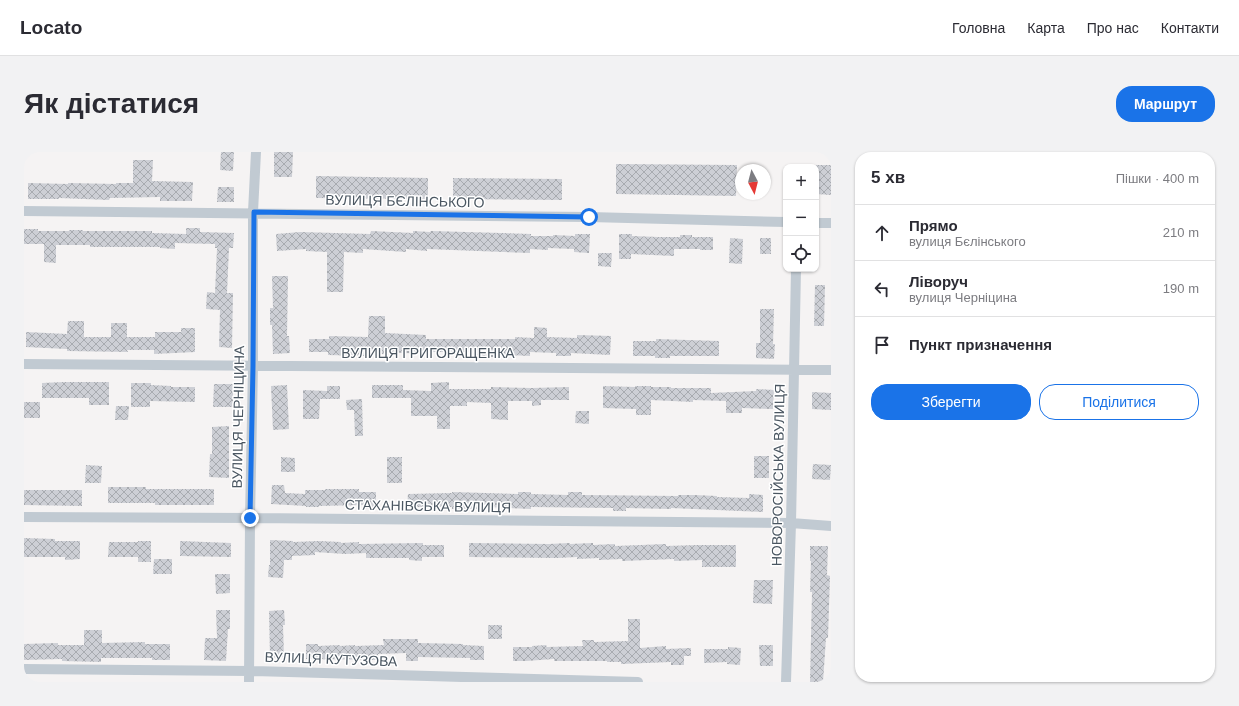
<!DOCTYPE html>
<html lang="uk">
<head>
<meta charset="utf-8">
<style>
	:root { --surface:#fff; --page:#f2f2f3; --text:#2b2b33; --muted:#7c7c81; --line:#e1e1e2; --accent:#1a73e8 }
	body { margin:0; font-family:Helvetica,sans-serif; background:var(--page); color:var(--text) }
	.controls { position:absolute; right:12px; top:12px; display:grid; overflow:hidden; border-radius:8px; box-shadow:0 1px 3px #0004 }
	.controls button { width:36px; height:36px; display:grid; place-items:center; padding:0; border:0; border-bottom:1px solid var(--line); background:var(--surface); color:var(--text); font:20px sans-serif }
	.compass { position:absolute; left:711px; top:12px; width:36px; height:36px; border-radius:50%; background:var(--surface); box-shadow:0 1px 3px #0004; rotate:173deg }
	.stop { position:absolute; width:12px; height:12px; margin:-9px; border:3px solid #1a73e8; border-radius:50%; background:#fff }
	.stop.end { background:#1a73e8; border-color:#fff; box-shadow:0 1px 4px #0008 }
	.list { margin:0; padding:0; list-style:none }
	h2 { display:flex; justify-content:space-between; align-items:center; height:52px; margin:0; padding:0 16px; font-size:17px }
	h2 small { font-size:13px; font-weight:400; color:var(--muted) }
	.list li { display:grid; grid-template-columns:26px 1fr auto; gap:12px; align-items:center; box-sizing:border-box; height:56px; padding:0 16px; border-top:1px solid var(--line) }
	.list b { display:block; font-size:15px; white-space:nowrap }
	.list p { margin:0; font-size:13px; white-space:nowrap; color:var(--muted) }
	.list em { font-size:13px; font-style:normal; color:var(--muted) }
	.actions { display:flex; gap:8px; padding:12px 16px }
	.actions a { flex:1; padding:9px 0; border:1px solid var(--accent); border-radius:16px; text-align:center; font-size:14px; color:var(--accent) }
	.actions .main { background:var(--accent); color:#fff }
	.icon { flex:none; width:22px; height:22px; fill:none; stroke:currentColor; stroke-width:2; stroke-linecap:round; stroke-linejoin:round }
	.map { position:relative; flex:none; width:807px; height:530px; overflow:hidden; border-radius:16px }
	header { display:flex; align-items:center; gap:24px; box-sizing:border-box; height:56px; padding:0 20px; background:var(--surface); border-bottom:1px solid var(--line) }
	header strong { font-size:19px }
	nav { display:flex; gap:22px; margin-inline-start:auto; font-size:14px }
	.intro { display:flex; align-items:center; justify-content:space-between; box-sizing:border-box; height:96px; padding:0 24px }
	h1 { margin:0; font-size:28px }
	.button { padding:10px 18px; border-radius:16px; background:var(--accent); color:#fff; font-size:14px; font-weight:700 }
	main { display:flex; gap:24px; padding:0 24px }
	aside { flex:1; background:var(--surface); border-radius:16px; box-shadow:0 1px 3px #0004 }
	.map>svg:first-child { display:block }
	.building { fill:url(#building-cross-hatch) }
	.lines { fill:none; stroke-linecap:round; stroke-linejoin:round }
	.street { stroke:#c1cad2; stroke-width:10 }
	.route { stroke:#1a73e8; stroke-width:5 }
	.labels { text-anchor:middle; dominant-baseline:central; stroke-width:3; stroke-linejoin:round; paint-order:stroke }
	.street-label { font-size:14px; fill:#4a5661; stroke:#fff }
</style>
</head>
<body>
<header>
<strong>Locato</strong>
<nav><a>Головна</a><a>Карта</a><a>Про нас</a><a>Контакти</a></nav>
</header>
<div class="intro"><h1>Як дістатися</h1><a class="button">Маршрут</a></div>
<main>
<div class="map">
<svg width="807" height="530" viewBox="0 0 807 530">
	<defs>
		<pattern id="building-cross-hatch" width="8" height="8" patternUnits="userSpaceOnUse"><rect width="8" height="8" fill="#cdcfd5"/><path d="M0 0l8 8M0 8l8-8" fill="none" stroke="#a8abb0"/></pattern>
	</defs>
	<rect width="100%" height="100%" fill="#f5f3f3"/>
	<path class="building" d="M197,0H210L209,19L196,18Z
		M250,0H269L268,25H250Z
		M109,8H129L128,29L169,30L168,49H136V45L86,46L85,48L35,46V47H4V31L44,32V31L92,32V31H109Z
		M592,12L713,13L712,44L592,42Z
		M792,13H807V43L792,42Z
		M292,24L404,26V47L292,46Z
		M429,26L538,27V48L429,47Z
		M194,35H210V50H193Z
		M162,76H176V80L210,81L209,96H205L203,141H209L208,196L195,195L196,158L182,157L183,140L191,141L193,96H191V92L151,91V97L136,96V95H66V93H32V111L20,110V92H0V77H14V79H45V78H59V79H128V81L162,82Z
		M347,79L389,81V79L406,80L407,79L507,82V84H529V83L551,84V82H566L565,101L550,100V97L524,96V98L506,97V101L403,97V99L382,97V100L339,97V101L320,100L319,140H303V100L282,99V97L253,99L252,82L276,80L346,82Z
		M595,82H608V84L635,85H656V83H668V85H689V98H676V97H650V104L607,102V107H595Z
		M706,86L719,87L718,112L705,111Z
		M736,86H747V102H736Z
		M574,101H588L587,115L574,114Z
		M248,124H264L263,184H265L266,201L249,202L248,173H246V156H249Z
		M791,133H801L800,174H790Z
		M736,157H750L749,192H751L750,207L732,206V191H736Z
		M345,164H361V181L402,183V187H491V185L510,186V175L523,176V185L553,186V183L587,184L586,203L547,201V204H532V201L506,200V204L483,203V205H447V200H401V202L361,200L360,202L340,201V204L304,203V200H285V187H305V184L344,185Z
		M44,169H60V185H87V171H103V185H131V180H157V176H171V200L130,202V198H103L104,200L43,199V197L2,195V180L43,182Z
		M632,187L695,189V204H646V206H631V204H609V189H632Z
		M40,230H85V253H65V246H18V231Z
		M425,230V237H467V235L508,236L545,235V248H517V253L508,254V249H484V268L467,267V251L443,250V254H426V277H413V264H387V246H348V233H379V238L407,239V231Z
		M107,231H127V233L147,234V235H171V250L126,249V255H107Z
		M190,232H209V255H189Z
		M263,233L265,277L249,278L247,234Z
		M303,234H316V247H296L295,267H279V238L303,239Z
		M579,234L611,235V234H627V235H647V236H687V241L732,239V237L750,238L749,257L718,256V261H702V249L669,248V250L627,248V263H612V257L579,256Z
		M788,240L807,241V258L788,257Z
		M338,247L339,284H331L330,258H323L322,248Z
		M0,250H16V266H0Z
		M92,254H105L104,268H91Z
		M552,259H565V272L551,271Z
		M205,274V326L185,325L186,302H188V275Z
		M730,304H745V326H730Z
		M257,305L271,306V320H257Z
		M363,305H378V331H363Z
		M789,312L807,313L806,328L788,327Z
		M62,313L78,314L77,331H61Z
		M248,333H260L261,341L281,342V338H301V337H335V340H352V356L339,357V353L295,354V355H282V354L247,352Z
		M84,335H122V337H190V353H131V351H84Z
		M0,338H58V354L0,353Z
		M428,340L494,342V340H507V342L544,343V340H558V343L654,344V343H670L693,344V345L725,346V342L739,343V360L647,356V357L602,356V359H589V356L507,355V357L460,355V357H428V355H383L384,342L428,341Z
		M0,386L31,387V389H56V407L41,408V405H0Z
		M246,388L269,389V390L295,389L317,390V391L335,390V392L399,391V393H420V405H398V409L385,408V406H342V401L321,402L291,400V403L268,404V408H260L259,426L244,425L245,413H246Z
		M114,389H127V410H114V405H84L85,390H114Z
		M156,389L207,391V405L156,404Z
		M445,391L525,392L546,391V392L569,391V393L591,392V394L642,392V394L673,393H712V415H678V408L650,409V407L598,409V407L575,408V406L553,407V405L533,406L445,405Z
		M786,394H804L803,423L806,424L804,486H802L799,530H786L788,440H786L787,409H786Z
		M130,407H148V422H129Z
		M191,422H206V441L192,442Z
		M730,428H749L748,452L729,451Z
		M192,458H206V477H204L202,509L180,508L181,486H193Z
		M260,458L261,473H259L260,505L246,506L245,459Z
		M604,467H616V496L642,494V497L667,496V504H660V513H647V510L597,512V510H583V509H530V507L502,509H489V495H508V494L522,493L523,495L559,494L558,488H570V490L604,489Z
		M464,473H478V487H464Z
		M60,478H78V491L121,490V492H146V508H128V506H77V510L38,509V507L0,508V492L34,491V493H60Z
		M359,487H394V491L439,492V493L460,494V508H446V506L394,505V509H382V501L354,502V508L282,507V492H294V494L316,493V494L331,493V494L360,493Z
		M735,493H749V514H736Z
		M704,495L717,496L716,513L703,512V510L680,511V497H704Z"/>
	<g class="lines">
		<path class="street" d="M0,59L565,65L762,70
			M792,71H807
			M0,212L807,218
			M0,365L226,366L767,371L807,374
			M0,517L226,519L614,530
			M225,530L226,366L229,214V60L232,0
			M762,530L767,371L772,117"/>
	</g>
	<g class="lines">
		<path class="route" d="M226,366L229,214L230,60L565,65"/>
	</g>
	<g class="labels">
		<g class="street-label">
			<text transform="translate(381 49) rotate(1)">ВУЛИЦЯ БЄЛІНСЬКОГО</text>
			<text x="404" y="201">ВУЛИЦЯ ГРИГОРАЩЕНКА</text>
			<text transform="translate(214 265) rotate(-89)">ВУЛИЦЯ ЧЕРНІЦИНА</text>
			<text transform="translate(754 323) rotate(-89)">НОВОРОСІЙСЬКА ВУЛИЦЯ</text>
			<text transform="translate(404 354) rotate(1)">СТАХАНІВСЬКА ВУЛИЦЯ</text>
			<text transform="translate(307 507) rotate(2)">ВУЛИЦЯ КУТУЗОВА</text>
		</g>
	</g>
</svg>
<div class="controls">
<button>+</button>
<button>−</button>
<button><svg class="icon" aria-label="locate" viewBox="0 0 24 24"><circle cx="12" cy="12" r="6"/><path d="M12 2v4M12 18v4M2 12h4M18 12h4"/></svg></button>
</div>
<svg class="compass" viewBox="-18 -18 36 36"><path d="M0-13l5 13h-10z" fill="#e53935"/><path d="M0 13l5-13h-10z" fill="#7c7c81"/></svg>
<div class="stop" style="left:565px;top:65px"></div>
<div class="stop end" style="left:226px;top:366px"></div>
</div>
<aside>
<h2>5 хв<small>Пішки · 400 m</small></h2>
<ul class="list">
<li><svg class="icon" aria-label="ahead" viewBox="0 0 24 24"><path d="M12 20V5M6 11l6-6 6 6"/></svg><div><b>Прямо</b><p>вулиця Бєлінського</p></div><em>210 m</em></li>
<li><svg class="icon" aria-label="left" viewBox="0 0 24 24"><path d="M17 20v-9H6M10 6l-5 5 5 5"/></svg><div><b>Ліворуч</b><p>вулиця Черніцина</p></div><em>190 m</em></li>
<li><svg class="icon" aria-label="arrive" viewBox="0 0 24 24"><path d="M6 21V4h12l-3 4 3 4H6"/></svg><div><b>Пункт призначення</b></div></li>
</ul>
<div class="actions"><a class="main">Зберегти</a><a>Поділитися</a></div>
</aside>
</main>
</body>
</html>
